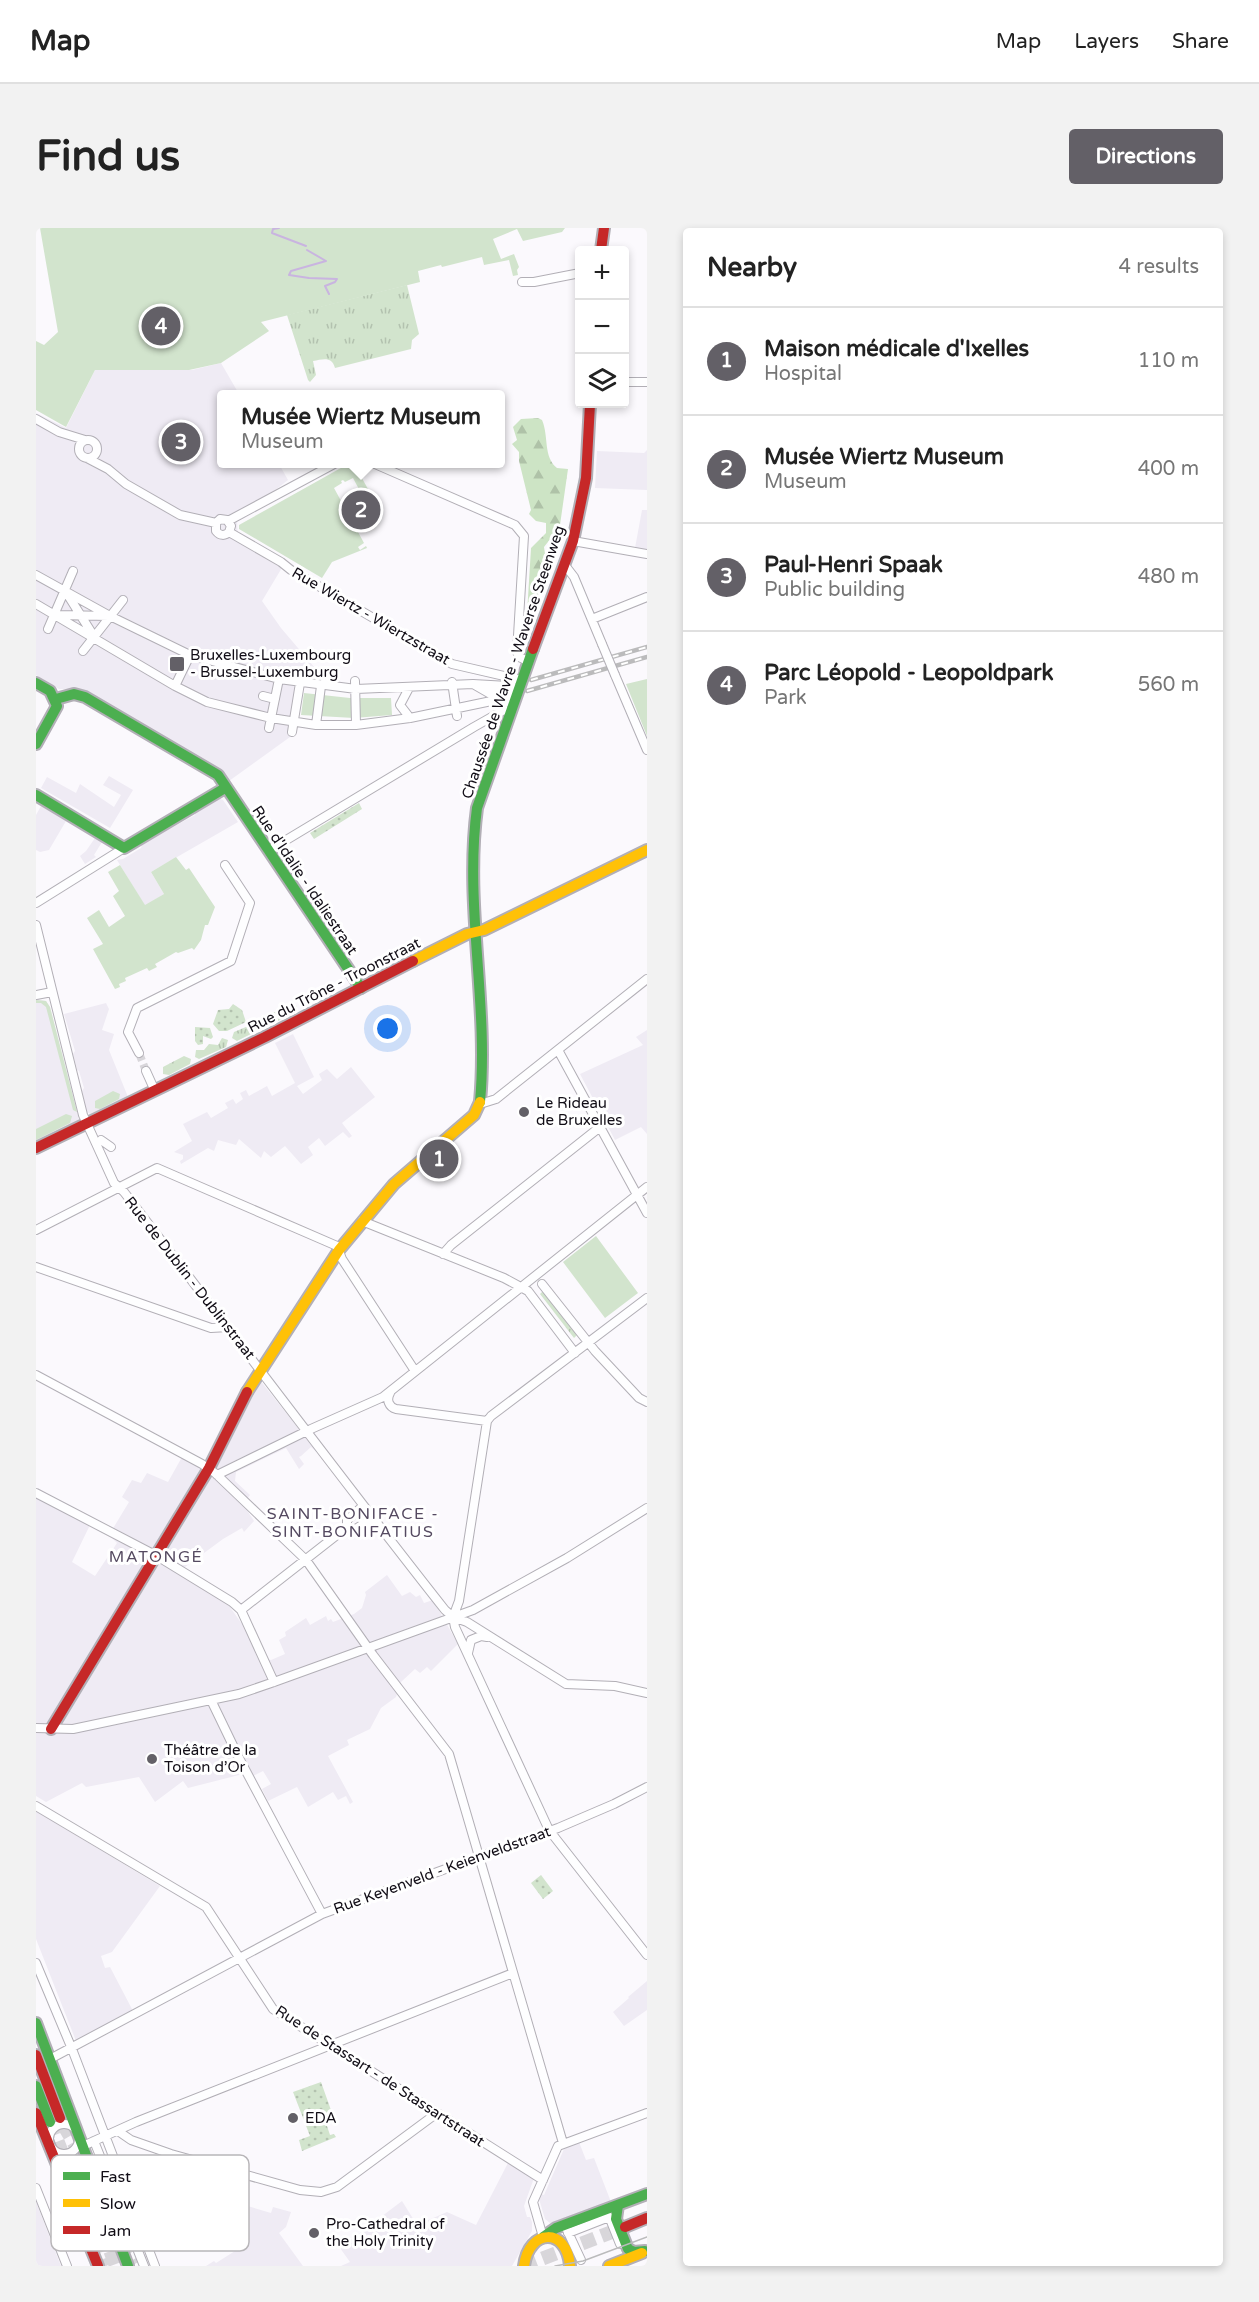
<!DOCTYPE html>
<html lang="en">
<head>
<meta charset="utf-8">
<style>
	:root { --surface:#fff; --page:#f2f2f2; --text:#222; --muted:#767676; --line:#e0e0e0; --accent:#636067 }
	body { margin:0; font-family:"Varela Round",sans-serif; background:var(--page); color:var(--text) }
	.controls { position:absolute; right:18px; top:18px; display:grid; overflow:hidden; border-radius:6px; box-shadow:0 3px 9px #0003 }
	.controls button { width:54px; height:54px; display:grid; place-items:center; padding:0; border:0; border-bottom:2px solid var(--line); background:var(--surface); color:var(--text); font:30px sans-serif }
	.you { position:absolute; left:352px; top:801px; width:21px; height:21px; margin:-15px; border:4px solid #fff; border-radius:50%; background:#1a73e8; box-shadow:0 0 0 9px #1a73e833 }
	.badge { display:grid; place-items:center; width:39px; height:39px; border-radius:50%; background:var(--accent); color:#fff; font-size:20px; font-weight:700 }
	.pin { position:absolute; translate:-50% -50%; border:3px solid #fff; box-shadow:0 2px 6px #0006 }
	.popup { position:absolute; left:181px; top:162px; width:288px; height:78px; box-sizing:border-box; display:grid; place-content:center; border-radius:6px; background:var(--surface); filter:drop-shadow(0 2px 4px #0005); font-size:20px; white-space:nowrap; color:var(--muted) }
	.popup b { font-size:22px; color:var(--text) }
	.popup::after { content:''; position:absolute; left:50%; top:100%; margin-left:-12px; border:12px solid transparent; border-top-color:var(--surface) }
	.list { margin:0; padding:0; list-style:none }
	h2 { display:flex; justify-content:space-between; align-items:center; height:78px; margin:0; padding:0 24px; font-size:26px }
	h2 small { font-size:20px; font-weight:400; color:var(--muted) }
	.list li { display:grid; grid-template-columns:39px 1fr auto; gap:18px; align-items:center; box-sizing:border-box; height:108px; padding:0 24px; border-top:2px solid var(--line) }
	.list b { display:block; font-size:22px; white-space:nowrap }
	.list p { margin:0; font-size:20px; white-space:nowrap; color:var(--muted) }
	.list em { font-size:20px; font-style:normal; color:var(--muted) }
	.icon { flex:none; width:33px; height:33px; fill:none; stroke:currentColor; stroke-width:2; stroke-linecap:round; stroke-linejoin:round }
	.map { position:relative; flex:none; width:611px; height:2038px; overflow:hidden; border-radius:6px }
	header { display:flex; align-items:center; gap:36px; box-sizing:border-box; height:84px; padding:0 30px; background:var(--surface); border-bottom:2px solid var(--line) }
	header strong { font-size:28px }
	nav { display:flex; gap:33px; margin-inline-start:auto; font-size:21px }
	.intro { display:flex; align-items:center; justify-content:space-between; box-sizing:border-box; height:144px; padding:0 36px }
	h1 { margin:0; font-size:42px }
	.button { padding:15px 27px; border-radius:6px; background:var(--accent); color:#fff; font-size:21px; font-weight:700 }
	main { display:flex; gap:36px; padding:0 36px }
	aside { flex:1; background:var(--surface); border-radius:6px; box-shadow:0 3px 9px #0003 }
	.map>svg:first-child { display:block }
	.built { fill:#efebf4 }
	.grass { fill:url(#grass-tufts) }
	.forest { fill:url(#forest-firs) }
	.park { fill:#d2e4cd }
	.garden { fill:url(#garden-dots) }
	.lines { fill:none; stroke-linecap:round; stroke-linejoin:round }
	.stream { stroke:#c9b4e0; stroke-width:2 }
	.street-tunnel { stroke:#d8d6da; stroke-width:8; stroke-dasharray:8 4; stroke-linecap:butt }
	.highway-tunnel { stroke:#d8d6da; stroke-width:14; stroke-dasharray:14 7; stroke-linecap:butt }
	.street-casing { stroke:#b2afb6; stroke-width:10 }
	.fast-casing { stroke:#b2afb6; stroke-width:14 }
	.slow-casing { stroke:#b2afb6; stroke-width:14 }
	.jam-casing { stroke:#b2afb6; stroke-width:14 }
	.street { stroke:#fefeff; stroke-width:8 }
	.fast { stroke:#4caf50; stroke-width:10 }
	.slow { stroke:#ffc107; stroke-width:10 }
	.jam { stroke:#c62828; stroke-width:10 }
	.tram { stroke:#bbbbbc; stroke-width:1.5 }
	.rail-casing { stroke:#bbbbbc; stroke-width:4.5 }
	.rail { stroke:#fff; stroke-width:2; stroke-dasharray:7; stroke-linecap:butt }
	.street-bridge-casing { stroke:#b2afb6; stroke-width:10; stroke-linecap:butt }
	.street-bridge { stroke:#fefeff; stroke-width:8 }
	.poi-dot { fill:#636067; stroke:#fff; stroke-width:2 }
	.labels { text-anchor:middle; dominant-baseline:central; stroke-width:6; stroke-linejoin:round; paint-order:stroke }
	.street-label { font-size:15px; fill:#110d16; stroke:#fff }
	.poi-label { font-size:15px; fill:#110d16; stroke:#fff; text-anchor:start }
	.neighbourhood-label { font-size:16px; letter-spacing:1.5px; fill:#554a61; stroke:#fff }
	.key { fill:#fff; stroke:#b8b6b9; stroke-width:1.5 }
	.key-label { font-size:16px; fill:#110d16 }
</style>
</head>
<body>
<header>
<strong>Map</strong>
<nav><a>Map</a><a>Layers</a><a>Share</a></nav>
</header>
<div class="intro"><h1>Find us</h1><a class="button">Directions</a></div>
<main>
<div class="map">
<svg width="611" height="2038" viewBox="0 0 611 2038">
	<defs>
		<pattern id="grass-tufts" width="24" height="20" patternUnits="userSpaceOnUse" patternTransform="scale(1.5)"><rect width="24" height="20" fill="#d2e4cd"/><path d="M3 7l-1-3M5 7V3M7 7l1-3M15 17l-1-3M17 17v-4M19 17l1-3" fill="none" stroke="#b3c2af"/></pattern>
		<pattern id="forest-firs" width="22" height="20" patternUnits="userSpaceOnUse" patternTransform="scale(1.5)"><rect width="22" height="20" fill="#cde4c5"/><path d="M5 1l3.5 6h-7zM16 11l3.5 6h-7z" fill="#afc2a8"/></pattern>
		<pattern id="garden-dots" width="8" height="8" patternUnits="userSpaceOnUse" patternTransform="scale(1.5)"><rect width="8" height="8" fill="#d2e4cd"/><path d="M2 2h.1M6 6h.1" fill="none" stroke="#b3c2af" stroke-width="1.8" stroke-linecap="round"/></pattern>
	</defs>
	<rect width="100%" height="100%" fill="#fbf9fd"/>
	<path class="built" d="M185,135L203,166H186V236H243L252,252L201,292L202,311L247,338L226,373L245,400L279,440L262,455L254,509L193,553L185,543L173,536L45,461H23L0,447V185L30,200L59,142H156Z
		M611,222V262L559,260L561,223L608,225Z
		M606,282H611V322L599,320Z
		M73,548L97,562L74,600L5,560L11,549L40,565L44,556L78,579L85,567L67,557Z
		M183,570L187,572L202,594L115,644L128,666L109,678L81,632L87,631L105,620L106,616L159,587V584Z
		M5,578L30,593L13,622L4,624L0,622V587Z
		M59,610L66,614L58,627L60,629L49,636L44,628L50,623Z
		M2,771L10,773L14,779L43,891L40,895L0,914V772Z
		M70,775L73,781L66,802L78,806L73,822L92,869L54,886L50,883L46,863L48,860L43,843L41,842L37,826L39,823L28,786Z
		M611,802V906L605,899L579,912L544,846L607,817L600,809Z
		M257,806L278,849L261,858L267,866L286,852L283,846L291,841L301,851L315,839L339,869L306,895L316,908L313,910L307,904L289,918L283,910L272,919L277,927L265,936L249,918L235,929L228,923L225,930L203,911L200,917L182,912L178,923L172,920L145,936L144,933L147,931V927L138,924L156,913L147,896L171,884L175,890L192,880L189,875L197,871L200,876L207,871L204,865L210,862L213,868L231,858L236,868L259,855L239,815Z
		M223,1151L282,1225L275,1219L265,1228L263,1229L268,1236L263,1241L250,1220L200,1244L199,1253L214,1267L207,1276L218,1293L208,1304L206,1300L187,1311L141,1345L191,1375L206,1396L223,1429L235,1432L249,1426L243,1412L250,1408L249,1404L270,1390L274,1397L290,1388L292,1393L295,1391L297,1394L318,1386L326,1380L330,1367L329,1364L351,1347L366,1368L374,1364L380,1369L384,1367L388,1375L397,1372L422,1416L395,1443L391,1439L384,1445L379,1441L365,1454L360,1469L345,1480L334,1501L311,1512L313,1517L292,1528L317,1574L314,1576L310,1568L302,1572L297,1564L272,1579L261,1559L232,1573L226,1561L235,1556L227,1543L217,1548L207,1546L152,1560L147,1553L119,1574L103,1549L50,1559L46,1555L10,1574L0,1568V1268L54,1297L36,1334L59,1348L81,1315L73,1307L93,1274L86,1269L96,1252L105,1255L111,1245L132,1254L146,1229L169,1242Z
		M0,1583L124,1658L76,1724L65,1728L69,1740L74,1739L97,1783L40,1813L0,1711Z
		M611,1753V1782L588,1798L577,1784L593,1770L592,1769Z
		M543,1914L550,1932L558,1930L575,1974L520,1995H514L509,1991L503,1971L505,1966L508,1967L528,1921Z
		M473,1933L498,1950L488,1978L491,1989H494L496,1994V2003L476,2038H305L314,2034L304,2020L366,1973L381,1997L411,1984L440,1997Z
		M152,1960L235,1985L237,1979L255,1984L250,1999L243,2005L267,2038H170L178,2033L180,2035L199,2023H196L179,1991L168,1998L161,1987L119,2013L105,1977L143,1962L145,1963Z
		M0,1974L25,2038H0Z"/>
	<path class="grass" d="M371,57L383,106L376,112L375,121L299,140C296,128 287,131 277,133L280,147L274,154L272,152L251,87Z
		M255,776L261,778L259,785L233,797L226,795L229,789Z
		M217,796L220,800L217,805L201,813L196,810L198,804Z
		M186,810L192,812L190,819L163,831L159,829L160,822H168L173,816L182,817Z
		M148,828L155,831L154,836L133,847L127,846V839Z
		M77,863L84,866L83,871L64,881L59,880V873Z
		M507,1063L541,1107L538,1110L504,1066Z"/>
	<path class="forest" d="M502,190L506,192C513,208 507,229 521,240L532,241L522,311L515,310L508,319L509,326L514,332L497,387L491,386L495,320L510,305V295L500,293L493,286L495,282L483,233V224L476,216L481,212L477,199L485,191Z"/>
	<path class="park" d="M4,0H529L526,4L487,13L481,1L457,11L465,31L478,26L483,39L481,42L482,47L477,48L473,32L448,37L446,29L406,39L405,37L382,43L384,54L225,94L233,103L185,135L153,142H59L30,199L0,182V113L8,117L22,104Z
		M312,236H318L332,261L325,265L317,250L309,254L307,252L305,253L306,255L298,260L328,315L322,319L324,322L330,318L331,320L296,334L286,350L203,301V297Z
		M611,451V508L590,456Z
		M268,465L314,470H355L356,487L318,490L265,487Z
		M140,629L150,642L153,640L179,679L172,697H169L165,712L158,722L156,720L142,725L140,724L119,736L121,739L113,743L111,740L89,750L90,753L83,756L84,759L79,761L57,721L67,716L51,690L63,682L73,699L89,688L77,668L83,663L72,644L84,637L109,677L128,666L115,644Z
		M0,772L10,773L14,779L41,884L37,882L10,779L5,775H0Z
		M30,886L36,888L34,895L0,912V901Z
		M560,1008L602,1065L569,1090L527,1034Z"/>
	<path class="garden" d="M323,575L326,581L278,611L274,605Z
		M197,776L206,782L210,794L191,803H183L177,796L182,782L193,781Z
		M159,799L174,800L177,809L175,811L167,808V816L162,817L159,813Z
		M505,1647L517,1663L507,1671L495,1655Z
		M285,1854L296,1885L288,1889L294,1907L298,1906L300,1909L266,1923L263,1912L274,1908L257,1864Z"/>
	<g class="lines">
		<path class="stream" d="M243,0L237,1L236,5L270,18
			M271,22L290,33L255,43L253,47L273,50L301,51L299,54L289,58L293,66"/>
		<path class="street-tunnel" d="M103,825L110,843"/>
		<path class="highway-tunnel" d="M14,1894L70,2038
			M27,1896L49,1934
			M37,1925L80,2038
			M71,1974L104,2033
			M487,2038L589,1999"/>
		<g class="street-casing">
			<path id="street" d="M486,54H498L544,45
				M588,154H611
				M0,191L23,204L49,212
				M43 221a9 9 0 1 1 18 0a9 9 0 1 1-18 0Z
				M51,230L72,241L90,256L144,287L180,295L184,291L191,292L195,298L193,304C189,308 184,308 180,303V295
				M339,236L479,297L488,308L481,424L483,429L492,433
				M192,293L298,236
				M193,304L245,334L255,342L416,436L485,452
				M537,313L611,326
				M528,336L538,349L566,416
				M0,347L74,388L154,427L243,451L320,461L437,456L472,458
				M30,364L57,407
				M0,376L139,458L171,474L235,490L280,497H320L374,490L465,471L472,469L476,457
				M22,387L73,388
				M556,391L611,369
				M12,401L37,343
				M47,423L87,372
				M579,447L611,522
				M319,453L320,497
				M416,454L421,488
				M437,456L472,469L470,475Z
				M139,458L154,427
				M373,460L364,477L374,490
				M227,468L239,471
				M280,497L285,458L292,451
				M233,500L243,451
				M256,504L264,455
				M232,623L438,499L468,482L474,484
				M0,675L88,620
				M0,697L47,887L78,955L88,964C195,1103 300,1244 409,1382L417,1389L431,1394L530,1456L579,1458L611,1465
				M0,767L16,764
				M522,822L611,985
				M103,825L92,804L101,780L195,733L214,675L189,637
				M110,843L119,863
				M444,876L460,871L611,751
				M65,912L75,919
				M326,993L468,1050L492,1063L539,1125
				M0,1002L121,940L301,1018L306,1031L379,1143
				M407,1026L415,1017L564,899
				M0,1039L175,1100L192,1099
				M506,1056L559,1123L603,1170L611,1174
				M0,1147L166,1236L179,1245L270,1332L337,1427L413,1526L527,1915
				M354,1165C350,1172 353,1179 360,1181L451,1193
				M451,1193L455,1188L611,1070
				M181,1247L275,1201L347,1169L611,959
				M0,1265L121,1328L196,1374L205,1382L238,1454
				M327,1278L311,1292V1299L318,1302L337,1290
				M205,1382L311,1299
				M417,1389L419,1399L513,1602L611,1727
				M417,1389L423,1373L451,1193
				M432,1425L435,1412L445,1408L451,1409
				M175,1472L203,1530L286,1686
				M0,1500L37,1501L203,1466L238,1454L437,1382L531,1330L611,1280
				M0,1578L170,1679L237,1781L507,1952
				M0,1735L36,1821L119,2038
				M14,1831L286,1686L522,1600L578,1576L611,1559
				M13 1911a15 15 0 1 1 30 0a15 15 0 1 1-30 0Z
				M82,1903L95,1912L135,1926L264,1962L285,1964L301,1959L397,1888L400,1884
				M58,1913L108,2038
				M47,1918L100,1894L477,1745
				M0,1960L31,2038
				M574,1991L584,2016
				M531,2002L545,2032
				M532,2005L573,1989
				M507,2009L497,1974L522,1918L611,1885"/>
		</g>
		<g class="fast-casing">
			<path id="fast" d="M0,455L14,463L21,478L0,516
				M20,471L38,466L49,469L182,547L325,760
				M0,567L88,620L189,560
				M444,874C453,776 428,677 441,580L497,421
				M0,1795L92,2038
				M0,1858L14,1894
				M582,1977L580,1991L592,2021L598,2024L609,2023
				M507,2009L520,2000L611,1966"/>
		</g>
		<g class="slow-casing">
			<path id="slow" d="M377,733L431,706L448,702L611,622
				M211,1164L303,1022L358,956L438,887L444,874
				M488,2038C493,2000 531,1999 534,2038
				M573,2038L606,2025"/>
		</g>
		<g class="jam-casing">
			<path id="jam" d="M565,22L568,0
				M497,421L537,313L550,250L554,176
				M0,920L229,809L377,733
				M15,1501L173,1240L211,1164
				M0,1827L24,1890
				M0,1885L62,2038
				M589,1999L611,1990"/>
		</g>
		<use href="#street" class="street"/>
		<use href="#fast" class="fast"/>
		<use href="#slow" class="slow"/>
		<use href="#jam" class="jam"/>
		<path class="tram" d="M519,2038L547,2033L611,2009"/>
		<g class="rail-casing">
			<path id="rail" d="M495,452L611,419
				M491,463L611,429"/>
		</g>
		<use href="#rail" class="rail"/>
		<g class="street-bridge-casing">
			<path id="street-bridge" d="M566,416L579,447"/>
		</g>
		<use href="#street-bridge" class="street-bridge"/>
	</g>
	<g class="poi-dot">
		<rect x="133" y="428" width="16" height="16" rx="3"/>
		<circle cx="488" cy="884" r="6"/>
		<circle cx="116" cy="1531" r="6"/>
		<circle cx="257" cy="1890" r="6"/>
		<circle cx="278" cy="2005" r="6"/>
	</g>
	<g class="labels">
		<g class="street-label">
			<text transform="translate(335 388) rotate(30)">Rue Wiertz - Wiertzstraat</text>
			<text transform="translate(477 434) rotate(-71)">Chaussée de Wavre - Waverse Steenweg</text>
			<text transform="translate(269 652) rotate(56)">Rue d'Idalie - Idaliestraat</text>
			<text transform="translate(298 757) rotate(-27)">Rue du Trône - Troonstraat</text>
			<text transform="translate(154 1050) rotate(52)">Rue de Dublin - Dublinstraat</text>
			<text transform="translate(406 1642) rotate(-20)">Rue Keyenveld - Keienveldstraat</text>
			<text transform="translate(344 1848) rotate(33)">Rue de Stassart - de Stassartstraat</text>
		</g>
		<g class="poi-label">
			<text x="154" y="427">Bruxelles-Luxembourg<tspan x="154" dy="17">- Brussel-Luxemburg</tspan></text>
			<text x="500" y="875">Le Rideau<tspan x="500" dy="17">de Bruxelles</tspan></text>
			<text x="128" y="1522">Théâtre de la<tspan x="128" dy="17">Toison d’Or</tspan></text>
			<text x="269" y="1890">EDA</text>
			<text x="290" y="1996">Pro-Cathedral of<tspan x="290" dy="17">the Holy Trinity</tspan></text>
		</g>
		<g class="neighbourhood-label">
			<text x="317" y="1286">SAINT-BONIFACE -<tspan x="317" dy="18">SINT-BONIFATIUS</tspan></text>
			<text x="120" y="1329">MATONGÉ</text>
		</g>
	</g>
	<rect x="15" y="1927" width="198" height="96" rx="9" class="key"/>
	<rect x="27" y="1944" width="27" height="8" fill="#4caf50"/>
	<rect x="27" y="1971" width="27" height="8" fill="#ffc107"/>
	<rect x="27" y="1998" width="27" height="8" fill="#c62828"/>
	<g class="key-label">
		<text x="64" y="1954">Fast</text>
		<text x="64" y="1981">Slow</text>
		<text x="64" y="2008">Jam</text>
	</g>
</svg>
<div class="controls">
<button>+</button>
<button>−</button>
<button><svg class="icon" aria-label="layers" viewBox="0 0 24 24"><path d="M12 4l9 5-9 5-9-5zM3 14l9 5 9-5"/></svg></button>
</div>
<div class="you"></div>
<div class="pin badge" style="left:403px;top:931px">1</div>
<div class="pin badge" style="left:325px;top:282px">2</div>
<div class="popup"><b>Musée Wiertz Museum</b>Museum</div>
<div class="pin badge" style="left:145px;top:214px">3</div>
<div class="pin badge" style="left:125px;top:98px">4</div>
</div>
<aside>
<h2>Nearby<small>4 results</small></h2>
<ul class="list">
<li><span class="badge">1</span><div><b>Maison médicale d'Ixelles</b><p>Hospital</p></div><em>110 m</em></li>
<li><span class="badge">2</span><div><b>Musée Wiertz Museum</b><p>Museum</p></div><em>400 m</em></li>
<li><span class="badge">3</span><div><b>Paul-Henri Spaak</b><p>Public building</p></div><em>480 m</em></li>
<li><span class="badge">4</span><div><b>Parc Léopold - Leopoldpark</b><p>Park</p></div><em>560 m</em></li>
</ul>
</aside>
</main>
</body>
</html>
